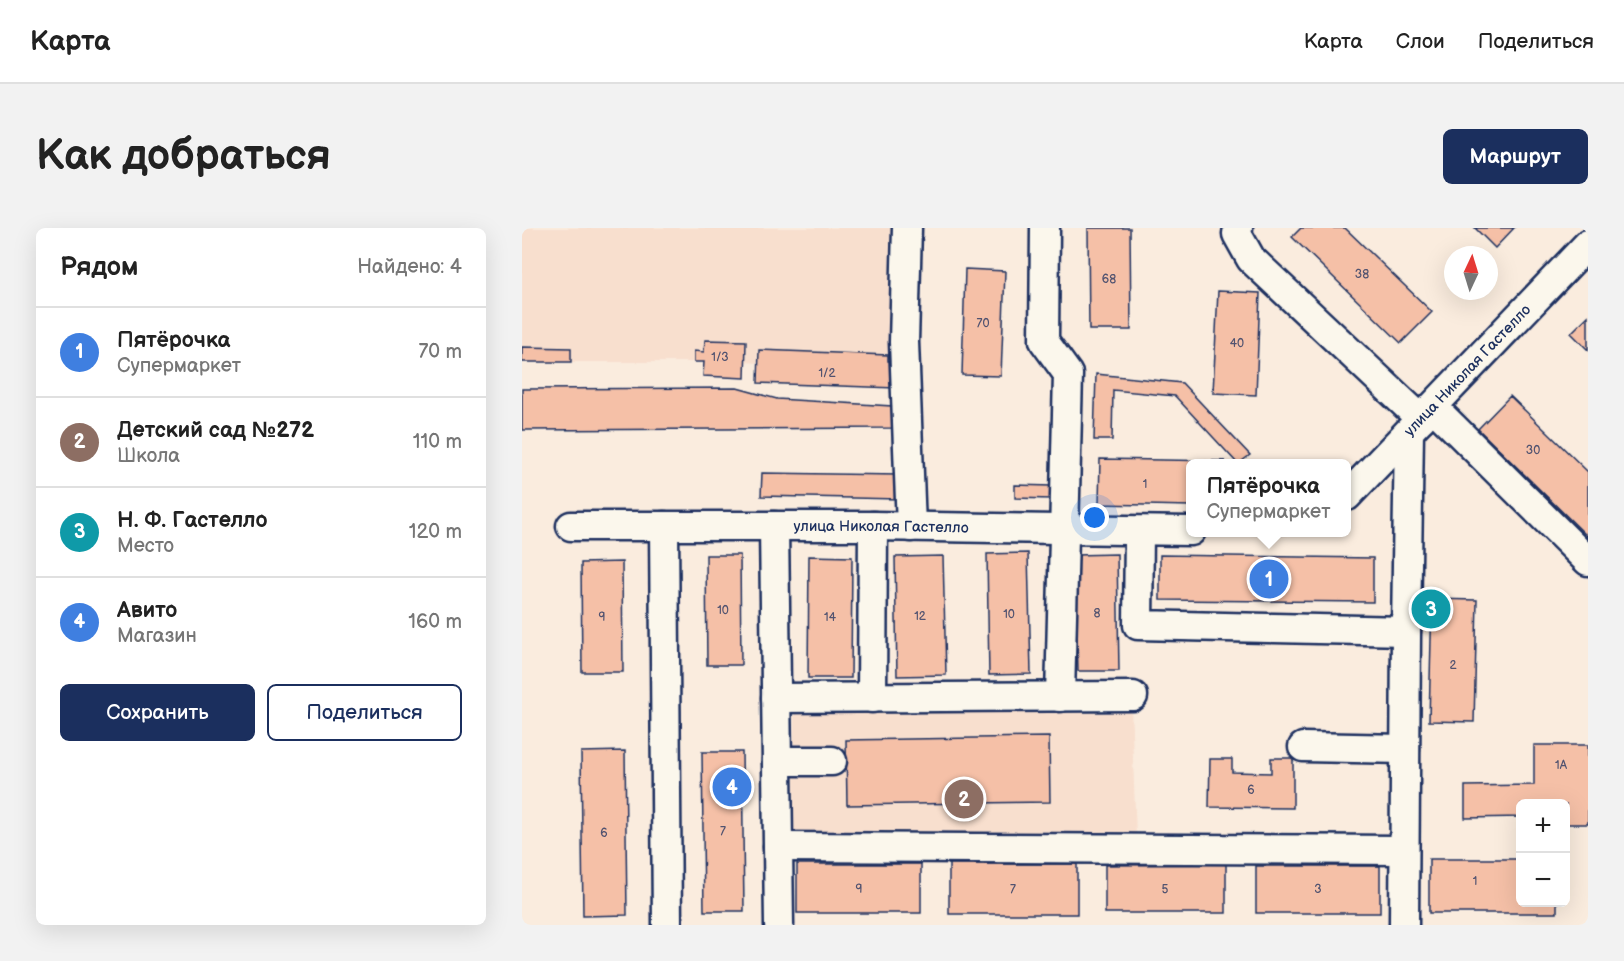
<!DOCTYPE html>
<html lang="ru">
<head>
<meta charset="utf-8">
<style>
	:root { --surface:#fff; --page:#f2f2f2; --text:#222; --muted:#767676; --line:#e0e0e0; --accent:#1b2f5e }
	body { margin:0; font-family:"Balsamiq Sans",sans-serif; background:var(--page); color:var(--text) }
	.controls { position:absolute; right:18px; bottom:18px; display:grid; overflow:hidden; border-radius:9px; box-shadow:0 6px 24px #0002 }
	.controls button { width:54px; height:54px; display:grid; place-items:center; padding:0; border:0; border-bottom:2px solid var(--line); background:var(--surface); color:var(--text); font:30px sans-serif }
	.compass { position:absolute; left:922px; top:18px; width:54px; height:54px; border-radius:50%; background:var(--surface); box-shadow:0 6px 24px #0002; rotate:4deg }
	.you { position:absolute; left:573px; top:290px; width:21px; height:21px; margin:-15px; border:4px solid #fff; border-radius:50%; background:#1a73e8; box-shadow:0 0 0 9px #1a73e833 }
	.badge { display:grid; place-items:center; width:39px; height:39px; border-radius:50%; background:var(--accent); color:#fff; font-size:20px; font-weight:700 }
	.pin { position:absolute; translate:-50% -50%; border:3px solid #fff; box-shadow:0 2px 6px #0006 }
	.popup { position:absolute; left:664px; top:231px; width:165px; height:78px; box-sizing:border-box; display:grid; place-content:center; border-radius:9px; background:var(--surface); filter:drop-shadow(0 2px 4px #0005); font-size:20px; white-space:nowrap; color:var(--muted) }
	.popup b { font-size:22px; color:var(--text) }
	.popup::after { content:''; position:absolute; left:50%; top:100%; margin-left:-12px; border:12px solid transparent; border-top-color:var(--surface) }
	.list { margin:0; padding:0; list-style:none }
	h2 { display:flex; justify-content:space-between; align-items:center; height:78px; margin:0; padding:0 24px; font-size:26px }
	h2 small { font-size:20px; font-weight:400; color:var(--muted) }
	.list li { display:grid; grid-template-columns:39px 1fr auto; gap:18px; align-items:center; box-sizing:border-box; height:90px; padding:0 24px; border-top:2px solid var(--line) }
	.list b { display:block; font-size:22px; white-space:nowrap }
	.list p { margin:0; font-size:20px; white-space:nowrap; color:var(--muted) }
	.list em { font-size:20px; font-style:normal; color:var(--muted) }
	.actions { display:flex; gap:12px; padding:18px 24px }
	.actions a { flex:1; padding:14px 0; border:2px solid var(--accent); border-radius:9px; text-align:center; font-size:21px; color:var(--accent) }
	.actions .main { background:var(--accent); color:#fff }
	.map { position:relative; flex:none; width:1066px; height:697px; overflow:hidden; border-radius:9px }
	header { display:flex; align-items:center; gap:36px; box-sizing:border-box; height:84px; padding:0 30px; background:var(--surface); border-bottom:2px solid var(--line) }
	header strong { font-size:28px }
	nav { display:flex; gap:33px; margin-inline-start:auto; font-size:21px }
	.intro { display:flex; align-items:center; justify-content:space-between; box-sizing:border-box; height:144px; padding:0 36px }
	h1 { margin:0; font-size:42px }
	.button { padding:15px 27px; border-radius:9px; background:var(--accent); color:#fff; font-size:21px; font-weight:700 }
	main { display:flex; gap:36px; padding:0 36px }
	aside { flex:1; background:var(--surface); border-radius:9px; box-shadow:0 6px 24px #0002 }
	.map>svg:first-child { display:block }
	.built { fill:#f8dfce }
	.building { fill:#f5c0a7; stroke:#1b2f5e; stroke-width:1.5 }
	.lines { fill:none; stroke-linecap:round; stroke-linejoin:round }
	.minor-casing { stroke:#1b2f5e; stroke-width:33 }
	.minor { stroke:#fbf7ec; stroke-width:28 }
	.labels { text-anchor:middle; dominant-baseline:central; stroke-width:4.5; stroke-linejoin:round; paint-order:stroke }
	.number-label { font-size:12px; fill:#525370 }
	.street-label { font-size:15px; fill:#1b2f5e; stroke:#fbf7ec }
</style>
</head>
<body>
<header>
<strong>Карта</strong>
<nav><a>Карта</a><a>Слои</a><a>Поделиться</a></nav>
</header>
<div class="intro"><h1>Как добраться</h1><a class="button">Маршрут</a></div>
<main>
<aside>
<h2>Рядом<small>Найдено: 4</small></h2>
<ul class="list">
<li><span class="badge" style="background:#3f7fe0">1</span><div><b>Пятёрочка</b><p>Супермаркет</p></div><em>70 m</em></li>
<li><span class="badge" style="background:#8d6e63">2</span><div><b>Детский сад №272</b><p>Школа</p></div><em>110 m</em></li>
<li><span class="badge" style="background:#0f9aa8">3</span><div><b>Н. Ф. Гастелло</b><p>Место</p></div><em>120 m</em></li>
<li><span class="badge" style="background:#3f7fe0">4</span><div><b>Авито</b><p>Магазин</p></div><em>160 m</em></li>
</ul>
<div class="actions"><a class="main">Сохранить</a><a>Поделиться</a></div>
</aside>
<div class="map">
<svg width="1066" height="697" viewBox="0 0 1066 697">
	<rect width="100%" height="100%" fill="#faecde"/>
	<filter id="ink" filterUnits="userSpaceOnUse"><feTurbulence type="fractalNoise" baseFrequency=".0167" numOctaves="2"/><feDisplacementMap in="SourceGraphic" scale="12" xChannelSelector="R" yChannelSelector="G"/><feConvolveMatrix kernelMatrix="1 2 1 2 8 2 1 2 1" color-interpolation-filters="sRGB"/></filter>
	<g filter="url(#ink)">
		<path class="built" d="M0,0H370L366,132L375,133L374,160L236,154V135L224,134L223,150L181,148L182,134H0Z
			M609,478L614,608L271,609L272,480Z"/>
		<path class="building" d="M566,0H608L609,102H567Z
			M779,0H823L910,84L879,115L770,9Z
			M953,0H992L973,20Z
			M443,41L483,43L479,148L440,147Z
			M696,63L738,65L734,167L691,165Z
			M1066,88V122L1049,105Z
			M183,112L224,113L223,150L181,148L182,134H172V123L182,124Z
			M0,119L49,120V134H0Z
			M237,122L366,127V133H375L374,160L236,155Z
			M574,146L660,155L728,227L716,236L653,168L591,162L590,212H572Z
			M215,160L255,171L370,178V200L0,202V161Z
			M988,168L1066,244V309L956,201Z
			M578,231L703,233V236H669V278L577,276Z
			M240,245L377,247V271L239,268Z
			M493,257L529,258V271L493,270Z
			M506,325L509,446L467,447L465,326Z
			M595,326L597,443H556L553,327Z
			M184,327H218L219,437H185Z
			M638,327L851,330V374L638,372Z
			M287,328L330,329L329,450H286Z
			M421,328L424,447L375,448L373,329Z
			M100,334L101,444H60L59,335Z
			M910,371L955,372L952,494L907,493Z
			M527,509L528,574L325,577L324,512Z
			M1012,517H1066V596H1044V576H999V589L943,590V558L1012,557Z
			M103,523L105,687L61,688L59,524Z
			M180,524H220L222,683H182Z
			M749,530H771V580L687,579L688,531H710V544L749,545Z
			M907,631H999V674H1035V685H907Z
			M275,636H399V685H275Z
			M427,636H555V686H427Z
			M704,636V685H583V637Z
			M734,638H858V685H734Z"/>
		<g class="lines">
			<g class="minor-casing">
				<g id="minor">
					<path d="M385,0L382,114L389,299"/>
					<path d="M523,0L522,113L546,146L538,469"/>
					<path d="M716,0L715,6L729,31L899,191"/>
					<path d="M911,179L1066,333"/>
					<path id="s1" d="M825,268L1066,16"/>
					<path id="s2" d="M49,298H351L669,303"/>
					<path d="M142,298L145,697"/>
					<path d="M252,298L257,697"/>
					<path d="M617,303L616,397L884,403L887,204"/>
					<path d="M254,470L611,468"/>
					<path d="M350,470L351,298"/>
					<path d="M781,519L883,521"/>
					<path d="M255,533H310"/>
					<path d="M256,619L882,622"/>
					<path d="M882,697L884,403"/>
				</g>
			</g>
			<use href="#minor" class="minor"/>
		</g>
	</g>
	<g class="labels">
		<g class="number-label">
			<text x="840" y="46">38</text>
			<text x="587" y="51">68</text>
			<text x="461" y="95">70</text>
			<text x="715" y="115">40</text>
			<text x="198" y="129">1/3</text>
			<text x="305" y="145">1/2</text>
			<text x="1011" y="222">30</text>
			<text x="623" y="256">1</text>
			<text x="201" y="382">10</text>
			<text x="575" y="385">8</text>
			<text x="487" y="386">10</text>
			<text x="398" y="388">12</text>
			<text x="80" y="389">9</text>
			<text x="308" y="389">14</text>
			<text x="931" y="437">2</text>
			<text x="1039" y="537">1А</text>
			<text x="729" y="562">6</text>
			<text x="201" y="603">7</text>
			<text x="82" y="605">6</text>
			<text x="953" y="653">1</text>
			<text x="337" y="661">9</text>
			<text x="491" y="661">7</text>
			<text x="643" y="661">5</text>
			<text x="796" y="661">3</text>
		</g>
		<g class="street-label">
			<text stroke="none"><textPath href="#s1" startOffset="174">улица Николая Гастелло</textPath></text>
			<text stroke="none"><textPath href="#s2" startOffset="310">улица Николая Гастелло</textPath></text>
		</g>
	</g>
</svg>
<div class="controls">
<button>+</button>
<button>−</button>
</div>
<svg class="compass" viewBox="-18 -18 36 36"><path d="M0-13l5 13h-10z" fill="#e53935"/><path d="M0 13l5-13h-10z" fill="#767676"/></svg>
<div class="you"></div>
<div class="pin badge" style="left:747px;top:351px;background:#3f7fe0">1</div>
<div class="popup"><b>Пятёрочка</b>Супермаркет</div>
<div class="pin badge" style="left:442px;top:571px;background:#8d6e63">2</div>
<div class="pin badge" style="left:909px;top:381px;background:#0f9aa8">3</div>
<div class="pin badge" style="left:210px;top:559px;background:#3f7fe0">4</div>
</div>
</main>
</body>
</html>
